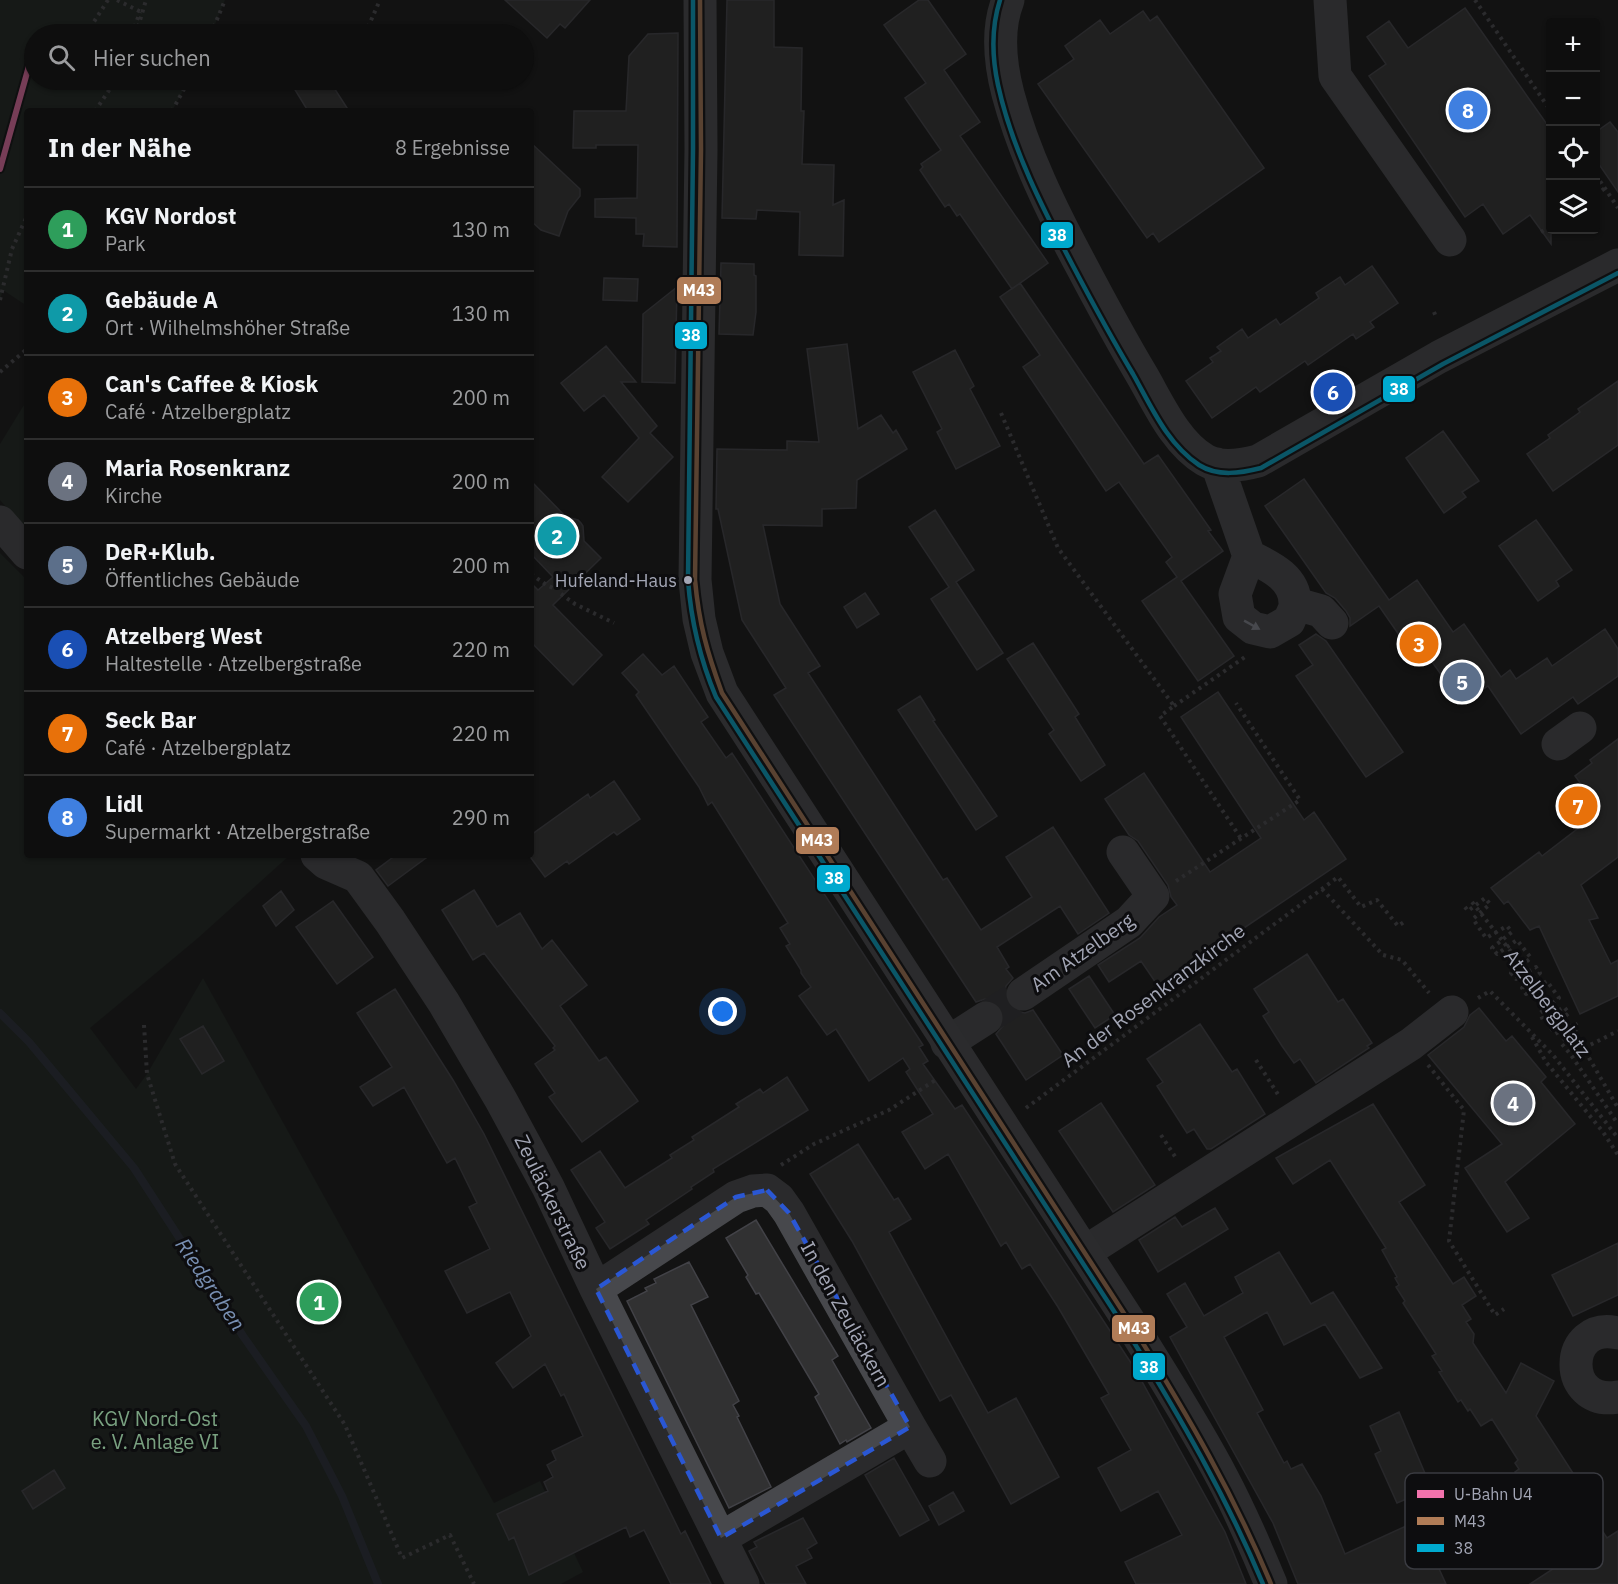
<!DOCTYPE html>
<html lang="de">
<head>
<meta charset="utf-8">
<style>
	:root { --surface:#0e0e0e; --page:#171717; --text:#f1f3f6; --muted:#9b9c9e; --line:#2e2e2e; --accent:#ea580c }
	body { margin:0; font-family:"IBM Plex Sans",sans-serif; background:var(--page); color:var(--text) }
	.controls { position:absolute; right:18px; top:18px; display:grid; overflow:hidden; border-radius:6px; box-shadow:0 2px 4px #0004 }
	.controls button { width:54px; height:54px; display:grid; place-items:center; padding:0; border:0; border-bottom:2px solid var(--line); background:var(--surface); color:var(--text); font:30px sans-serif }
	.you { position:absolute; left:723px; top:1012px; width:21px; height:21px; margin:-15px; border:4px solid #fff; border-radius:50%; background:#1a73e8; box-shadow:0 0 0 9px #1a73e833 }
	.badge { display:grid; place-items:center; width:39px; height:39px; border-radius:50%; background:var(--accent); color:#fff; font-size:20px; font-weight:700 }
	.pin { position:absolute; translate:-50% -50%; border:3px solid #fff; box-shadow:0 2px 6px #0006 }
	.list { margin:0; padding:0; list-style:none }
	h2 { display:flex; justify-content:space-between; align-items:center; height:78px; margin:0; padding:0 24px; font-size:26px }
	h2 small { font-size:20px; font-weight:400; color:var(--muted) }
	.list li { display:grid; grid-template-columns:39px 1fr auto; gap:18px; align-items:center; box-sizing:border-box; height:84px; padding:0 24px; border-top:2px solid var(--line) }
	.list b { display:block; font-size:22px; white-space:nowrap }
	.list p { margin:0; font-size:20px; white-space:nowrap; color:var(--muted) }
	.list em { font-size:20px; font-style:normal; color:var(--muted) }
	.icon { flex:none; width:33px; height:33px; fill:none; stroke:currentColor; stroke-width:2; stroke-linecap:round; stroke-linejoin:round }
	.map { position:relative; flex:none; width:1618px; height:1584px; overflow:hidden }
	.search { position:absolute; background:var(--surface); box-shadow:0 2px 4px #0004; left:24px; top:24px; width:510px; height:66px; display:flex; align-items:center; gap:15px; box-sizing:border-box; padding:0 21px; border-radius:33px; color:var(--muted); font-size:22px }
	.panel { position:absolute; background:var(--surface); box-shadow:0 2px 4px #0004; left:24px; top:108px; width:510px; height:750px; border-radius:6px }
	.map>svg:first-child { display:block }
	.green { fill:#1b221d }
	.lines { fill:none; stroke-linecap:round; stroke-linejoin:round }
	.stream { stroke:#262c35; stroke-width:8 }
	.building { fill:#313132; stroke:#424247; stroke-width:1.5 }
	.minor-tunnel { stroke:#303033; stroke-width:33; stroke-dasharray:33 16; stroke-linecap:butt }
	.path { stroke:#49494e; stroke-width:4; stroke-dasharray:3 4.5; stroke-linecap:butt }
	.minor { stroke:#47484c; stroke-width:33 }
	.major { stroke:#494a4e; stroke-width:33 }
	.bus-1-casing { stroke:#0d0d0f; stroke-width:9 }
	.bus-2-casing { stroke:#0d0d0f; stroke-width:9 }
	.bus-1 { stroke:#b07c57; stroke-width:4.5 }
	.bus-2 { stroke:#00a9ce; stroke-width:4.5 }
	.metro-1-casing { stroke:#0d0d0f; stroke-width:10 }
	.metro-1 { stroke:#f172ac; stroke-width:6 }
	.oneway { fill:#878a96 }
	.marked { fill:none; stroke:#2a57d4; stroke-width:4.5; stroke-dasharray:12 8; stroke-linejoin:round }
	.bus-dot { fill:#a3a6b5; stroke:#0d0d0f; stroke-width:2 }
	.labels { text-anchor:middle; dominant-baseline:central; stroke-width:6; stroke-linejoin:round; paint-order:stroke }
	.bus-label { font-size:18px; fill:#a3a6b5; stroke:#0d0d0f; text-anchor:end }
	.street-label { font-size:20px; fill:#a3a6b5; stroke:#0d0d0f }
	.park-label { font-size:20px; fill:#79a180; stroke:#0d0d0f }
	.water-label { font-size:21px; font-style:italic; fill:#788fb2; stroke:#0d0d0f }
	.key { fill:#0d0d0f; stroke:#3a3b41; stroke-width:1.5 }
	.key-label { font-size:16px; fill:#a3a6b5 }
	.line-badge { stroke:#0d0d0f; stroke-width:2 }
	.badge-label { font-size:16px; text-anchor:middle; font-weight:bold; fill:#fff }
</style>
</head>
<body>
<div class="map">
<svg width="1618" height="1584" viewBox="0 0 1618 1584">
	<rect width="100%" height="100%" fill="#131313"/>
	<path class="green" d="M0,0H225L211,34H34V80H189L172,111H27V306L3,290L0,300Z
		M27,400V532L0,500V444Z
		M0,553L27,580V855H290L198,938L90,1028L136,1089L147,1074L203,978L494,1503L540,1481L583,1572L561,1584H0Z"/>
	<g class="lines">
		<path class="stream" d="M0,1013L29,1042L134,1168L243,1336L306,1426L342,1496L378,1584"/>
	</g>
	<path class="building" d="M505,0H590L565,28L560,24L547,38Z
		M727,0H774V47L802,48L801,111H804L802,164L834,165L833,205L844,200L843,256L799,255L800,212L757,210L756,219L722,218Z
		M919,0H928L966,54L944,70L980,122L960,136L1048,263L1012,289L960,214L957,216L949,204L945,207L920,170L923,167L921,164L941,150L905,98L926,83L884,25Z
		M1465,8L1551,130V244L1530,215L1503,234L1483,204L1465,217L1369,76L1386,64L1367,37L1389,21L1408,48Z
		M1143,11L1150,21L1157,16L1264,168L1159,242L1153,233L1147,238L1038,84L1074,59L1065,46L1100,20L1110,34Z
		M678,33L677,247L643,246L644,234H636V218L595,217V199L637,198L638,145H596V148H573L574,111H626L629,56L648,34Z
		M289,80H329L349,111H308Z
		M1610,122L1618,132V192L1596,160V132Z
		M531,143L580,189V196L568,211L559,236L541,230L531,221Z
		M721,263L754,264V275L756,276V312L753,335L719,334Z
		M1372,266L1398,303L1370,322L1374,327L1356,339L1353,334L1308,365L1305,361L1260,392L1256,387L1212,418L1186,381L1213,362L1210,358L1221,351L1217,347L1242,329L1248,338L1276,319L1280,325L1319,298L1316,293L1340,277L1345,285Z
		M604,278L638,279L637,301L603,300Z
		M1020,283L1144,464L1158,455L1211,530L1208,531L1223,551L1181,581L1234,656L1198,681L1142,601L1177,577L1166,562L1172,557L1119,482L1106,491L1023,367L1040,355L1000,297Z
		M677,287L675,383L642,382L643,314Z
		M847,344L858,429L881,415L893,433L896,430L907,449L857,480L856,508L822,509V526L763,525L780,604L820,666L808,673L943,880L947,878L981,930L1032,897L1006,857L1053,827L1109,913L1078,934L1060,906L997,947L1009,967L1006,969L1013,978L1006,986L1004,996L1007,1004L1015,1011L1025,1013L1033,1010L1063,1055L1026,1080L996,1034L1003,1026L1005,1018L1002,1008L994,1001L985,999L976,1002L774,695L786,688L742,620L718,509H716L717,449L787,450V441L819,442L807,349Z
		M606,346L636,382H621L657,426L650,433L673,457L628,502L602,477L639,438L604,395L584,411L561,383Z
		M955,350L974,386L970,389L1000,446L956,469L937,432L942,429L913,372Z
		M1618,381V445L1553,491L1527,454L1550,438L1548,435L1580,412L1578,409Z
		M1443,431L1479,481L1462,492L1466,497L1444,513L1406,458Z
		M1304,479L1389,600L1417,580L1453,632L1464,624L1501,677L1510,670L1516,679L1547,658L1552,666L1605,629L1618,649V676L1578,704L1573,697L1521,734L1488,686L1462,704L1425,652L1415,658L1379,606L1350,626V618L1346,611L1335,598L1326,593L1265,506Z
		M531,481L566,517L578,520L581,523L583,526L584,541L601,558L553,605L602,655L573,685L531,642V583L538,590L553,577L531,554Z
		M935,510L974,570L956,582L1003,653L977,670L931,599L949,587L909,527Z
		M1536,520L1572,570L1556,581L1559,586L1538,601L1499,546Z
		M865,593L879,614L857,628L844,607Z
		M1316,634L1326,641L1403,752L1366,777L1296,676L1313,665L1299,645Z
		M1033,643L1079,714L1075,717L1105,765L1081,781L1049,734L1054,730L1007,659Z
		M643,654L662,675L674,666L708,717L701,722L726,758L732,753L923,1045L919,1047L928,1061L923,1064L955,1109L962,1105L1135,1369L1225,1532L1246,1584H1136L1125,1562L1182,1535L1158,1491L1121,1511L1098,1468L1131,1450L1101,1398L1109,1394L1058,1307L1030,1264L1022,1269L1006,1242L1001,1246L948,1154L925,1169L902,1132L933,1114L906,1072L910,1069L903,1058L869,1081L836,1029L827,1035L799,996L811,987L801,973V970L786,946L790,944L780,928L788,923L712,802L708,805L699,787L636,695L639,692L622,673Z
		M1218,692L1304,820L1314,812L1346,859L1158,986L1141,961L1109,982L1098,965L1140,938L1159,917L1177,905L1171,897L1168,885L1138,841L1129,835L1105,799L1144,773L1210,872L1261,838L1181,717Z
		M920,696L935,720L933,721L997,816L976,830L898,710Z
		M1618,739V857L1581,885L1598,918L1589,920L1611,964L1618,960V996L1580,1014L1539,926L1530,930L1508,901L1504,904L1491,888L1539,852L1542,856L1581,826L1563,801L1566,799L1565,797L1581,784L1575,776L1592,763L1590,760Z
		M614,781L640,819L617,835L614,832L569,864L567,861L545,877L531,858V835L588,794L590,798Z
		M396,855H430L388,886L376,870Z
		M474,890L497,927L520,913L542,949L552,940L587,985L560,1006L599,1061L606,1057L638,1101L582,1142L549,1097L555,1093L535,1064L555,1050L553,1048L555,1046L484,953L473,960L442,910Z
		M281,891L294,910L276,926L263,906Z
		M333,901L373,957L337,984L296,927Z
		M1307,954L1338,1002L1343,999L1372,1043L1367,1046L1369,1048L1316,1083L1300,1059L1294,1063L1282,1046L1263,1016L1269,1012L1254,989Z
		M1089,976L1115,1015L1095,1028L1069,989Z
		M395,989L453,1080L484,1134L681,1534L685,1531L711,1584H671L644,1530L630,1537L626,1527L529,1575L514,1537L509,1540L497,1514L548,1491L544,1482L553,1477L547,1465L556,1460L552,1451L583,1436L564,1394L561,1396L545,1364L513,1388L496,1363L531,1336L510,1292L467,1313L445,1271L490,1249L469,1207L477,1203L455,1158L447,1163L404,1087L373,1106L360,1087L392,1067L357,1013Z
		M1479,1008L1506,1041L1512,1036L1546,1077L1541,1082L1575,1124L1505,1182L1529,1218L1507,1232L1465,1168L1502,1144L1428,1055L1464,1027L1470,1015Z
		M1200,1024L1232,1072L1237,1069L1265,1114L1211,1149H1207L1194,1129L1187,1133L1157,1086L1163,1082L1147,1059Z
		M203,1026L224,1061L202,1074L180,1039Z
		M787,1077L808,1110L713,1169L714,1172L691,1187L692,1189L646,1220L649,1224L610,1249L596,1228L605,1222L571,1170L600,1151L625,1188L672,1158L670,1155L694,1140L692,1137L739,1107L736,1104L760,1089L763,1093Z
		M1101,1103L1155,1185L1113,1212L1059,1131Z
		M1373,1104L1425,1185L1399,1202L1453,1284L1464,1277L1476,1296L1462,1305L1471,1319L1466,1322L1474,1334L1473,1343L1506,1393L1521,1363L1554,1381L1536,1416L1591,1501L1585,1505L1607,1538L1618,1531V1584H1530L1562,1563L1557,1556L1559,1554L1550,1540L1554,1538L1551,1530L1522,1489L1525,1487L1515,1472L1519,1469L1515,1463L1518,1460L1492,1419L1481,1426L1470,1409L1468,1411L1461,1400L1458,1402L1439,1372L1442,1371L1432,1356L1436,1354L1403,1303L1405,1301L1396,1287L1399,1285L1395,1278L1397,1277L1382,1250L1386,1248L1330,1160L1293,1184L1276,1158Z
		M858,1144L894,1200L898,1198L911,1219L889,1232L988,1413L1016,1398L1059,1477L1011,1504L951,1395L940,1401L852,1241L810,1174Z
		M1215,1208L1228,1229L1158,1272L1139,1240L1175,1217L1182,1227Z
		M756,1220L838,1356L832,1360L871,1428L847,1442L846,1440L840,1444L815,1397L819,1394L759,1293L756,1294L746,1277L748,1275L726,1238Z
		M1618,1243V1295L1573,1316L1552,1275Z
		M1279,1252L1311,1304L1333,1292L1382,1368L1360,1378L1325,1324L1284,1345L1267,1312L1224,1337L1263,1410L1257,1413L1284,1463L1287,1461L1291,1469L1302,1464L1321,1496L1345,1554L1417,1521L1446,1584H1298L1273,1523L1170,1337L1187,1327L1167,1294L1185,1283L1204,1316L1243,1293L1235,1277Z
		M689,1262L708,1297L691,1305L739,1401L733,1405L739,1416L737,1417L771,1487L729,1508L627,1301L647,1291L645,1288L656,1283L654,1279Z
		M1399,1412L1429,1483L1425,1485L1428,1490L1397,1503L1375,1454L1381,1451L1370,1426Z
		M894,1458L929,1520L900,1536L865,1475Z
		M54,1470L65,1488L33,1509L22,1491Z
		M953,1492L964,1511L939,1525L929,1506Z
		M803,1518L817,1543L807,1549L812,1558L796,1566L806,1584H766L749,1551L757,1547L754,1542Z"/>
	<g class="lines">
		<path class="minor-tunnel" d="M986,1018L1023,994"/>
		<path class="path" d="M117,0L143,13
			M1475,0L1550,110
			M86,34L108,0
			M132,34L140,12
			M136,34L146,0
			M211,34L225,0
			M365,34L380,0
			M95,111L116,80
			M172,111L189,80
			M1596,175L1618,208
			M1596,195L1605,188
			M1541,232L1550,226
			M0,300L12,249L27,216
			M1434,312L1436,317
			M0,372L27,349
			M1001,413L1058,548L1174,706L1160,716L1242,840
			M531,574L545,584L555,589
			M561,594L575,604L614,623
			M1174,706L1245,657
			M1176,881L1300,800L1236,703
			M1322,889L1383,955L1402,960L1429,993
			M1472,902L1574,1032L1618,1108
			M1465,907L1468,911L1485,898L1490,904L1473,919L1486,938L1507,926L1512,932L1492,948L1497,954L1517,940L1531,958L1511,973L1516,979L1536,967L1540,973L1522,988L1526,994L1547,981L1559,998L1540,1013L1543,1020L1564,1007L1569,1013L1551,1028L1555,1034L1575,1023L1578,1028L1561,1043L1571,1055L1618,1124
			M1478,998L1490,991L1553,1055L1618,1138
			M144,1025L147,1074L175,1164L345,1425L402,1558L450,1535L474,1584
			M1532,1037L1546,1062L1603,1132L1618,1155
			M1584,1048L1618,1031
			M1256,1060L1279,1096
			M1428,1065L1464,1110L1449,1241L1495,1315L1504,1309
			M1026,1108L1338,877L1361,907L1377,900L1398,926L1404,922
			M1161,1135L1176,1158
			M781,1165L814,1144L889,1110L937,1079"/>
		<path class="minor" d="M1008,0C996,30 1000,63 1008,94C1024,154 1052,211 1081,265C1101,303 1121,340 1143,377C1159,405 1176,443 1205,460C1220,469 1242,465 1258,461L1439,357L1618,265
			M1330,0L1335,76L1450,240
			M1217,464L1249,556L1235,594L1239,617L1253,628L1270,632L1289,621C1291,616 1296,608 1295,603C1295,577 1269,566 1249,556
			M0,522L27,553
			M1296,604L1321,611L1332,623
			M1558,744L1580,728
			M317,855L326,863L358,877L390,921L444,1003L501,1100L548,1187L596,1289L743,1584
			M1023,994L1129,922L1153,896L1123,852
			M947,1043L986,1018
			M1085,1252L1411,1044L1452,1012
			M596,1289L736,1197L753,1191L767,1190L779,1199L789,1213L910,1427L721,1538
			M1618,1333C1563,1320 1561,1407 1618,1397
			M910,1427L930,1461"/>
		<path class="major" d="M700,0L701,149L695,580L699,619L707,653L722,693L1136,1332C1166,1381 1197,1429 1223,1479C1241,1513 1256,1548 1271,1584"/>
		<g class="bus-1-casing">
			<path id="bus-1" d="M700,0L701,149L695,580C699,624 707,652 722,693L1136,1332C1188,1416 1233,1493 1271,1584"/>
		</g>
		<g class="bus-2-casing">
			<path id="bus-2" d="M693,0V149L688,580C691,621 700,659 716,697L1130,1336C1180,1417 1226,1496 1263,1584
				M1000,0C991,28 992,57 998,85C1012,149 1043,209 1073,266C1092,302 1112,339 1133,374C1151,406 1167,444 1199,465C1218,477 1241,473 1261,468L1443,364L1618,273"/>
		</g>
		<use href="#bus-1" class="bus-1"/>
		<use href="#bus-2" class="bus-2"/>
		<g class="metro-1-casing">
			<path id="metro-1" d="M0,169L34,48"/>
		</g>
		<use href="#metro-1" class="metro-1"/>
	</g>
	<defs><path id="oneway-solid" d="M-6-.8H1V-3.2L6.5 0L1 3.2V.8H-6Z" transform="scale(1.5)"/></defs>
	<use class="oneway" href="#oneway-solid" transform="translate(1252 625) rotate(29)"/>
	<path d="M0 0H1618V1584H0ZM767,1190L789,1213L910,1427L721,1538L596,1289L736,1197Z" fill="#131313" fill-opacity=".55" fill-rule="evenodd"/>
	<path class="marked" d="M767,1190L789,1213L910,1427L721,1538L596,1289L736,1197Z"/>
	<circle class="bus-dot" cx="688" cy="580" r="5"/>
	<g class="labels">
		<g class="bus-label">
			<text x="677" y="580">Hufeland-Haus</text>
		</g>
		<g class="street-label">
			<text transform="translate(1082 952) rotate(-35)">Am Atzelberg</text>
			<text transform="translate(1153 995) rotate(-37)">An der Rosenkranzkirche</text>
			<text transform="translate(1548 1003) rotate(53)">Atzelbergplatz</text>
			<text transform="translate(553 1202) rotate(64)">Zeuläckerstraße</text>
			<text transform="translate(846 1314) rotate(61)">In den Zeuläckern</text>
		</g>
		<g class="park-label">
			<text x="155" y="1418">KGV Nord-Ost<tspan x="155" dy="23">e. V. Anlage VI</tspan></text>
		</g>
		<g class="water-label">
			<text transform="translate(211 1284) rotate(56)">Riedgraben</text>
		</g>
	</g>
	<rect x="1405" y="1473" width="198" height="96" rx="9" class="key"/>
	<rect x="1417" y="1490" width="27" height="8" fill="#f172ac"/>
	<rect x="1417" y="1517" width="27" height="8" fill="#b07c57"/>
	<rect x="1417" y="1544" width="27" height="8" fill="#00a9ce"/>
	<g class="key-label">
		<text x="1454" y="1500">U-Bahn U4</text>
		<text x="1454" y="1527">M43</text>
		<text x="1454" y="1554">38</text>
	</g>
	<g class="line-badge">
		<rect x="1040" y="221" width="34" height="28" rx="6" fill="#00a9ce"/>
		<rect x="676" y="276" width="46" height="29" rx="6" fill="#b07c57"/>
		<rect x="674" y="321" width="34" height="29" rx="6" fill="#00a9ce"/>
		<rect x="1382" y="375" width="34" height="28" rx="6" fill="#00a9ce"/>
		<rect x="795" y="826" width="45" height="29" rx="6" fill="#b07c57"/>
		<rect x="816" y="864" width="35" height="29" rx="6" fill="#00a9ce"/>
		<rect x="1111" y="1314" width="45" height="29" rx="6" fill="#b07c57"/>
		<rect x="1132" y="1352" width="34" height="29" rx="6" fill="#00a9ce"/>
	</g>
	<g class="badge-label">
		<text x="1057" y="241">38</text>
		<text x="699" y="296">M43</text>
		<text x="691" y="341">38</text>
		<text x="1399" y="395">38</text>
		<text x="817" y="846">M43</text>
		<text x="834" y="884">38</text>
		<text x="1134" y="1334">M43</text>
		<text x="1149" y="1373">38</text>
	</g>
</svg>
<div class="controls">
<button>+</button>
<button>−</button>
<button><svg class="icon" aria-label="locate" viewBox="0 0 24 24"><circle cx="12" cy="12" r="6"/><path d="M12 2v4M12 18v4M2 12h4M18 12h4"/></svg></button>
<button><svg class="icon" aria-label="layers" viewBox="0 0 24 24"><path d="M12 4l9 5-9 5-9-5zM3 14l9 5 9-5"/></svg></button>
</div>
<div class="you"></div>
<div class="pin badge" style="left:319px;top:1302px;background:#2e9e5b">1</div>
<div class="pin badge" style="left:557px;top:536px;background:#0f9aa8">2</div>
<div class="pin badge" style="left:1419px;top:644px;background:#e8710a">3</div>
<div class="pin badge" style="left:1513px;top:1103px;background:#6b7280">4</div>
<div class="pin badge" style="left:1462px;top:682px;background:#5c6f8a">5</div>
<div class="pin badge" style="left:1333px;top:392px;background:#1a4fb4">6</div>
<div class="pin badge" style="left:1578px;top:806px;background:#e8710a">7</div>
<div class="pin badge" style="left:1468px;top:110px;background:#3f7fe0">8</div>
<div class="search"><svg class="icon" aria-label="search" viewBox="0 0 24 24"><circle cx="10" cy="10" r="6"/><path d="M15 15l6 6"/></svg>Hier suchen</div>
<section class="panel">
<h2>In der Nähe<small>8 Ergebnisse</small></h2>
<ul class="list">
<li><span class="badge" style="background:#2e9e5b">1</span><div><b>KGV Nordost</b><p>Park</p></div><em>130 m</em></li>
<li><span class="badge" style="background:#0f9aa8">2</span><div><b>Gebäude A</b><p>Ort · Wilhelmshöher Straße</p></div><em>130 m</em></li>
<li><span class="badge" style="background:#e8710a">3</span><div><b>Can's Caffee &amp; Kiosk</b><p>Café · Atzelbergplatz</p></div><em>200 m</em></li>
<li><span class="badge" style="background:#6b7280">4</span><div><b>Maria Rosenkranz</b><p>Kirche</p></div><em>200 m</em></li>
<li><span class="badge" style="background:#5c6f8a">5</span><div><b>DeR+Klub.</b><p>Öffentliches Gebäude</p></div><em>200 m</em></li>
<li><span class="badge" style="background:#1a4fb4">6</span><div><b>Atzelberg West</b><p>Haltestelle · Atzelbergstraße</p></div><em>220 m</em></li>
<li><span class="badge" style="background:#e8710a">7</span><div><b>Seck Bar</b><p>Café · Atzelbergplatz</p></div><em>220 m</em></li>
<li><span class="badge" style="background:#3f7fe0">8</span><div><b>Lidl</b><p>Supermarkt · Atzelbergstraße</p></div><em>290 m</em></li>
</ul>
</section>
</div>
</body>
</html>
